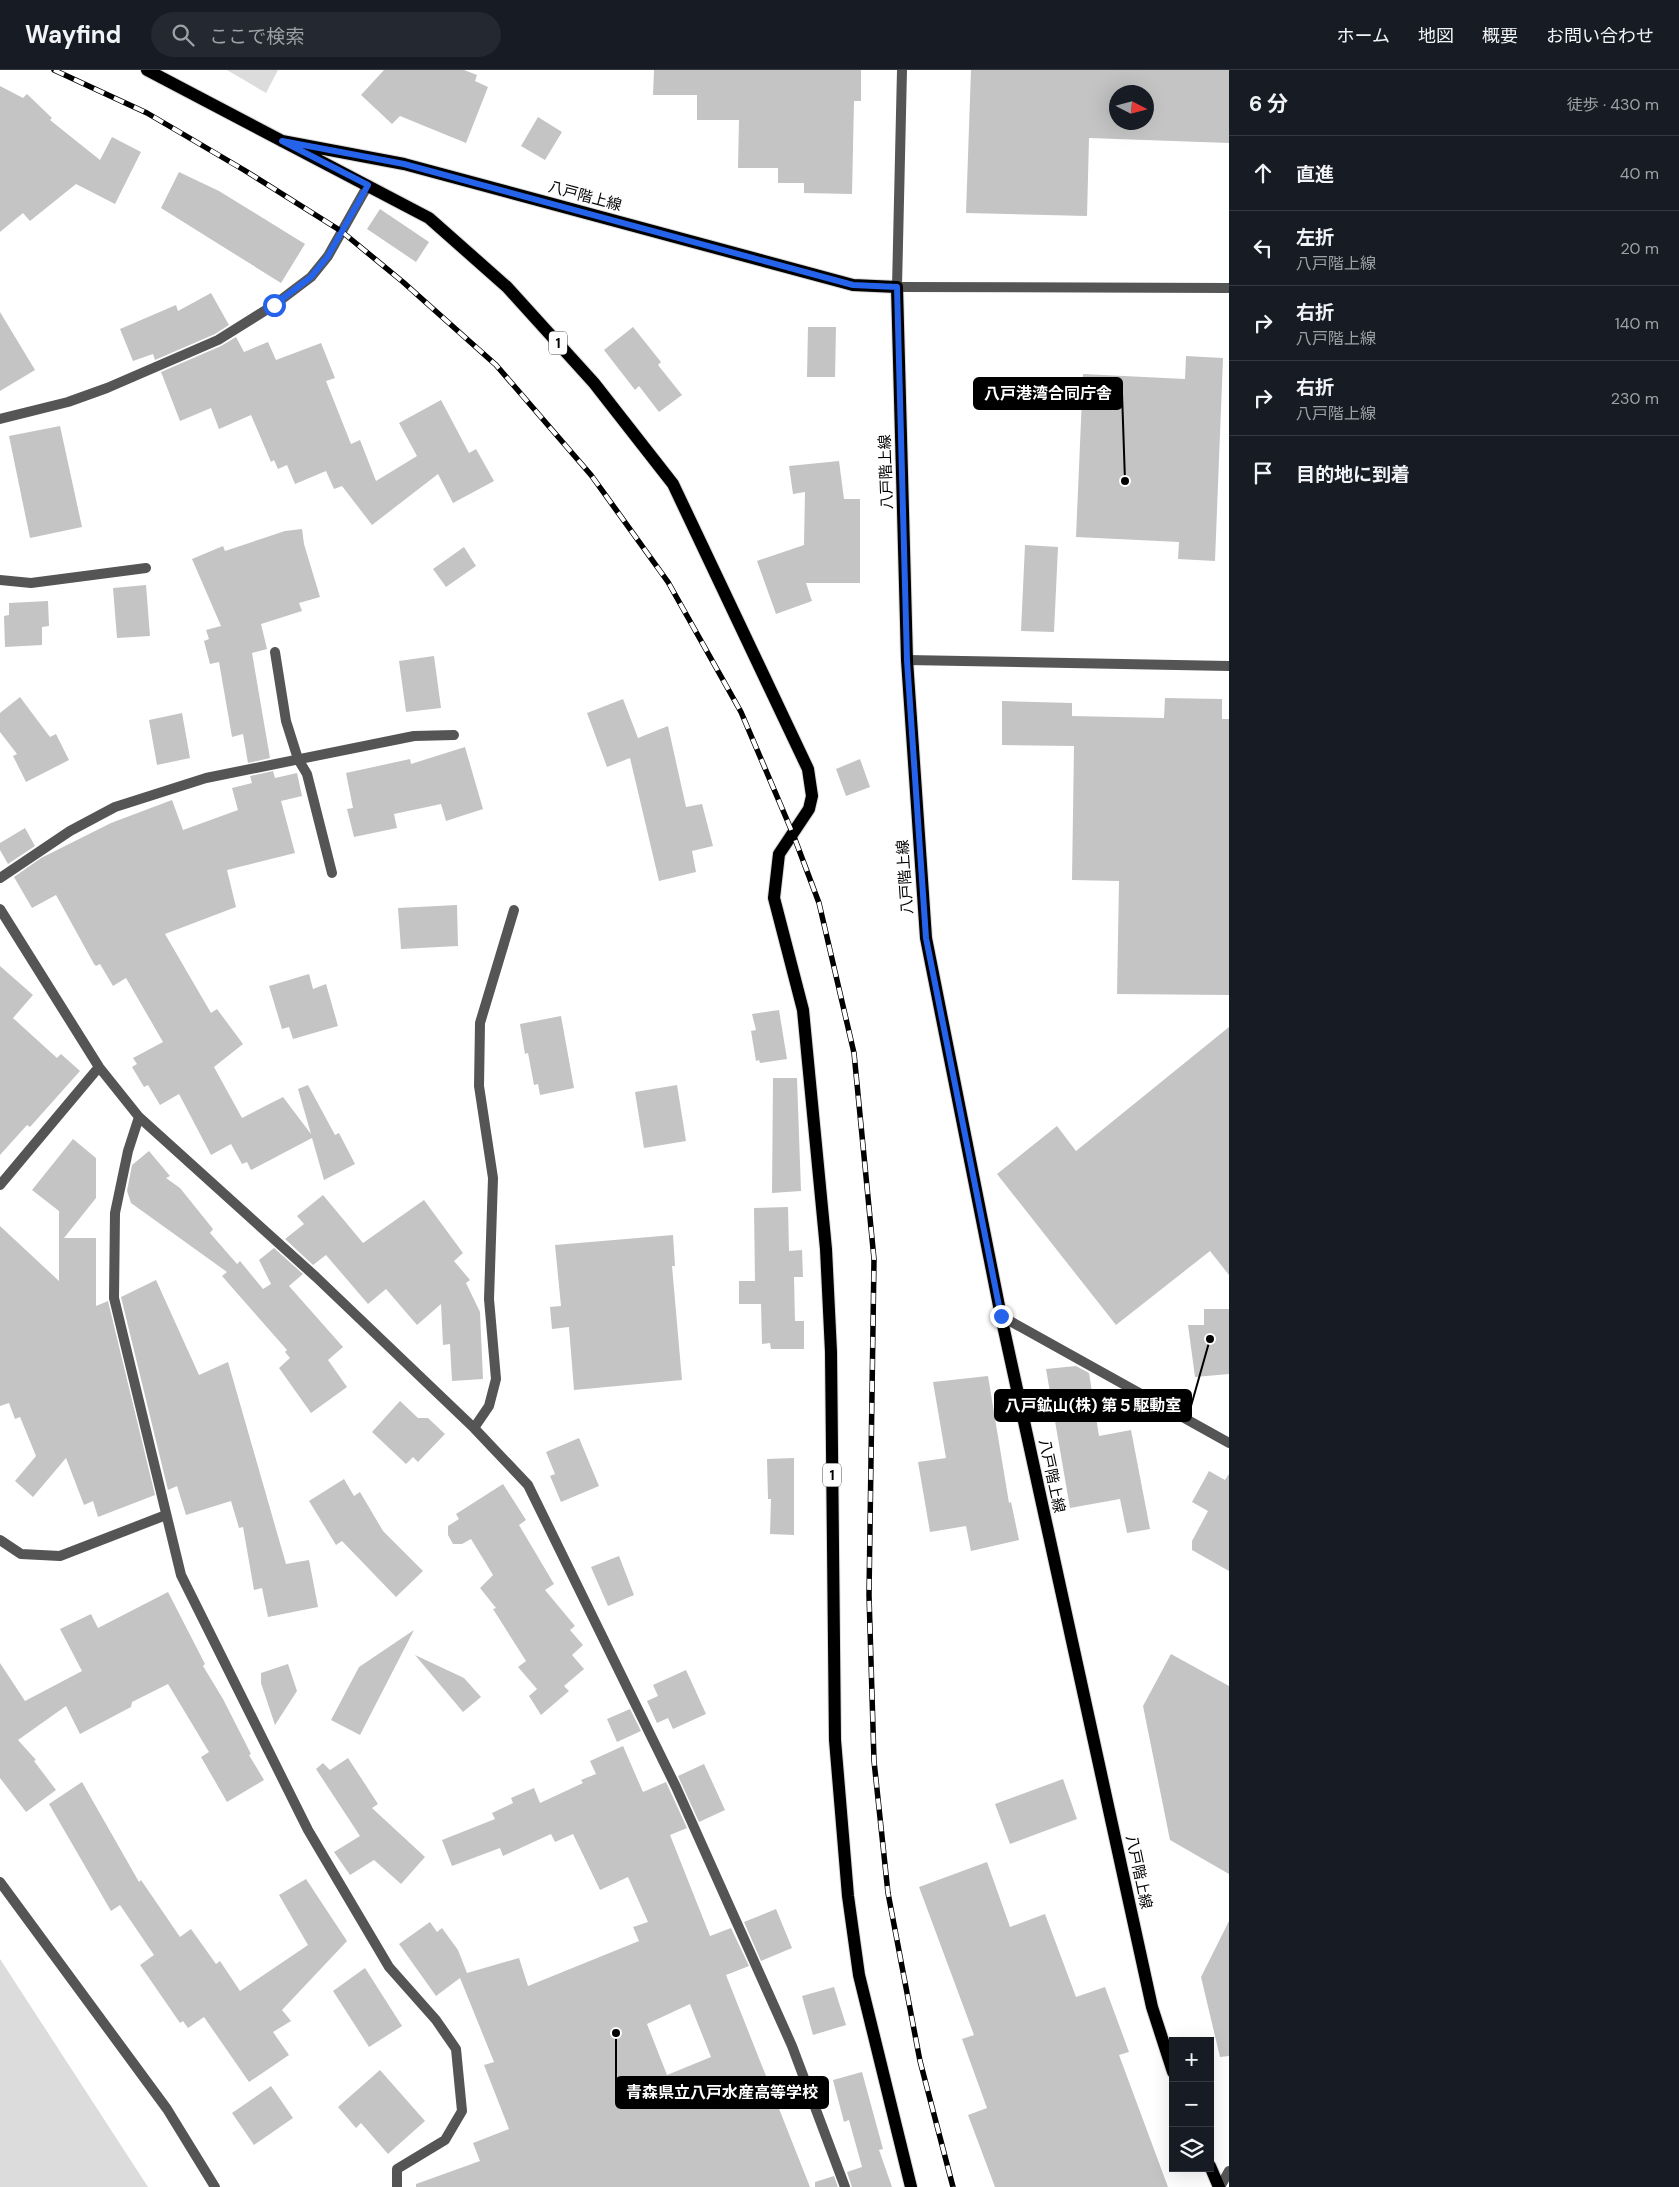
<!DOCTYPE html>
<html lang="ja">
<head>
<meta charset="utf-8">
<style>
	:root { --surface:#171b24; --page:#242831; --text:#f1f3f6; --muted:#9ea1a6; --line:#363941 }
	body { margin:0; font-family:"DM Sans","Noto Sans JP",sans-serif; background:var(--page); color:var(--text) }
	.controls { position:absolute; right:15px; bottom:15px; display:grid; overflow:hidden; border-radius:0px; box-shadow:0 5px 20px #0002 }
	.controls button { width:45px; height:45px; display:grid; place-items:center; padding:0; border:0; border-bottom:1px solid var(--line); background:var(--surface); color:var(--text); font:25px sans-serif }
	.compass { position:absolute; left:1109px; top:15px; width:45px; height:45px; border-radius:50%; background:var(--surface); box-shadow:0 5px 20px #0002; rotate:96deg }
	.stop { position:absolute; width:15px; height:15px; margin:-11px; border:4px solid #2563eb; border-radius:50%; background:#fff }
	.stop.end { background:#2563eb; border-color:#fff; box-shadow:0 1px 5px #0008 }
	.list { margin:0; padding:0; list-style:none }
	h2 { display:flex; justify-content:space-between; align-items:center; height:65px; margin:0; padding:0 20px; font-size:21px }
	h2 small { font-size:16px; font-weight:400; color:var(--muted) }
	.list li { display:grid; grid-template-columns:32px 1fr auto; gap:15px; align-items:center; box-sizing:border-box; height:75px; padding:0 20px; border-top:1px solid var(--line) }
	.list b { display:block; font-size:19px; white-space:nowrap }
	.list p { margin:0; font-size:16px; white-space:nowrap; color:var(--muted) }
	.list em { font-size:16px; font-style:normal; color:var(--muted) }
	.icon { flex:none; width:28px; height:28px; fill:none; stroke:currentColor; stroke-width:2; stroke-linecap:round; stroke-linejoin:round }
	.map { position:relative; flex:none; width:1229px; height:2117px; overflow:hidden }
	header { display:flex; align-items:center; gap:30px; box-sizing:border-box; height:70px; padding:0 25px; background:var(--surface); border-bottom:1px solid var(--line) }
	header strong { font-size:24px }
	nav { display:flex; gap:28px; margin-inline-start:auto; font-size:18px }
	.search { width:350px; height:45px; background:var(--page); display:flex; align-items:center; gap:12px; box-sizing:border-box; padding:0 18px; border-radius:28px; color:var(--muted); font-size:19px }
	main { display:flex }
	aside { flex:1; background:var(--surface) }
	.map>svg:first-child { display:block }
	.green { fill:#dcdcdc }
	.building { fill:#c4c4c4; fill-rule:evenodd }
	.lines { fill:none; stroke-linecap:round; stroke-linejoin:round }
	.primary-casing { stroke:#dbdbdb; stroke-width:14 }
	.minor { stroke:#555; stroke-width:10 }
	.tertiary { stroke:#555; stroke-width:10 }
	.primary { stroke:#000; stroke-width:12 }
	.rail-casing { stroke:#000; stroke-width:5.5 }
	.rail { stroke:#fff; stroke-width:4; stroke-dasharray:11; stroke-linecap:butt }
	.route { stroke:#2563eb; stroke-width:6 }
	.labels { text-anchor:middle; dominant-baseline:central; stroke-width:4.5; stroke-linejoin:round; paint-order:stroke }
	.shield { fill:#fff; stroke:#4c4c4c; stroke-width:1 }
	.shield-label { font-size:14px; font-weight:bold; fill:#000 }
	.street-label { font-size:15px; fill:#000; stroke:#fff }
	.leader { fill:none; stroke:#000; stroke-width:2 }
	.callout-dot { fill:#000; stroke:#fff; stroke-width:2 }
	.callout { fill:#000; stroke:#000; stroke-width:2 }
	.callout-label { font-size:16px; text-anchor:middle; font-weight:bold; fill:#fff }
</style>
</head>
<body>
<header>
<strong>Wayfind</strong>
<div class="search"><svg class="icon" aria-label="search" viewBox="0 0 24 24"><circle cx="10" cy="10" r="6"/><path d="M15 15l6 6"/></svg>ここで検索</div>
<nav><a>ホーム</a><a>地図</a><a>概要</a><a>お問い合わせ</a></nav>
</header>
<main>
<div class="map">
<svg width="1229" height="2117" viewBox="0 0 1229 2117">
	<rect width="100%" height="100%" fill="#fff"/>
	<path class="green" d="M227,0H278L266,23Z
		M0,1889L148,2117H0Z"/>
	<path class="building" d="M384,0H464L477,5L475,11L488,17L466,73L400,46L392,54L361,25Z
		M654,0H861V31H854L852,124L804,123V113H778V98H738L739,50H697V25H653Z
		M971,0H1229V73L1089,68L1087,146L966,143ZM1116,22H1146V52H1116Z
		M0,16L23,28L27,24L52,48L50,50L100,90L112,67L141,82L115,134L76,114L30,151L23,143L0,162Z
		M538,47L562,62L545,90L521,76Z
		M179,102L219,121L305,174L281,213L161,138Z
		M380,139L429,172L416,192L367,159Z
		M211,223L229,255L215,264L155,290L153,284L133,291L120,259L176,235L178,241Z
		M0,242L35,300L0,321Z
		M633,257L661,292L658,295L682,325L659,342L639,316L635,320L604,280Z
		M808,257H836L835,307H807Z
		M236,267L244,282L268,272L276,290L321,273L335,308L326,311L351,374L360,370L376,411L417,386L399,353L441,330L469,383L476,379L494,411L453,433L438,404L372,455L342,416L334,419L326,401L295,414L287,395L278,399L274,390L271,392L251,345L219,359L211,338L180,351L161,302L221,276Z
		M1186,286L1223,288L1215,491L1178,489L1179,472L1076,467L1083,304L1185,309Z
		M60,356L82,457L30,468L9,366Z
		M839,391L844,429H860V513H806L812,531L776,544L757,491L804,475L805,422L793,424L789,396Z
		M302,459L304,474L320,527L299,533L302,541L261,554L267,579L252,583L270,688L248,693L243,664L232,667L219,592L210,594L204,571L209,569L206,560L221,556L192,489L223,476L225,481L285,461Z
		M1025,475L1058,477L1054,562L1021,561Z
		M464,477L476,496L446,517L433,499Z
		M146,515L150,566L117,568L113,518Z
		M48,531L49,556L42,557V575L5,577L4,546L9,545V533Z
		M434,586L441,638L406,642L399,591Z
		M20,627L50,667L56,664L69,690L26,712L13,686L17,684L0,662V643Z
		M1165,628L1222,629V649H1229V925L1117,924L1119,811L1072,810L1074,676L1002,675V631L1072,633V646L1164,648Z
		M623,629L638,668L668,656L686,737L702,734L713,776L692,781L696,802L659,811L630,688L607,697L587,643Z
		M182,643L190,688L157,695L149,650Z
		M465,677L483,739L446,751L441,734L394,744L397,758L354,767L347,739L353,738L346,703L410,689L411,694Z
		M860,689L870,717L846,726L836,699Z
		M273,701L275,708L297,703L302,726L281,731L295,783L227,800L236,837L165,864L211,943L217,939L243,974L214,997L242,1048L283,1027L311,1064L298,1019L308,1015L335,1065L339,1063L355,1094L324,1110L312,1068L251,1100L247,1092L242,1094L231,1074L211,1085L179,1024L160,1035L148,1015L144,1017L132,997L137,994L133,988L163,972L126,908L113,916L100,894L96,896L94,894L56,825L32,838L14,807L41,788L111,753L172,730L183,760L238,740L232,718L252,713L250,706Z
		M25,758L35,776L8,794L0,780V773Z
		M457,835L458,876L401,879L398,838Z
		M0,896L33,925L13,948L57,988L61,984L80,1001L30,1057L27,1055L0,1085Z
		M309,904L313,919L326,914L338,956L293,969L289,957L282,959L269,916Z
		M779,940L787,989L760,993L759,990L756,991L751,961L756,960L752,944Z
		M561,946L574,1018L540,1025L538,1014L534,1015L528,983L525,984L520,954Z
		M1229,957V1205L1210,1181L1116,1255L997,1104L1057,1056L1076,1081Z
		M773,1008H797L801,1121L772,1123Z
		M677,1015L686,1071L644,1078L635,1022Z
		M73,1069L96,1088V1128L64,1168H96V1236L108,1231L155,1425L98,1447L93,1431L84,1435L66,1388L33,1427L15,1411L36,1386L20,1347L15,1349L9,1333L0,1336V1156L59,1211V1141L32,1120Z
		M149,1081L170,1106L166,1108L180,1118L213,1159L210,1163L237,1194L240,1191L263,1219L271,1214L259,1190L274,1178L303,1204L289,1216L343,1277L328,1290L347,1317L311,1343L279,1298L290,1288L285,1282L287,1280L222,1206L227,1202L131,1133L127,1121L132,1095Z
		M323,1125L363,1173L424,1130L463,1183L454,1191L470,1210L466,1213L480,1242L483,1309L452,1311L450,1274L443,1275L441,1234L417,1255L386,1219L368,1234L326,1185L313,1195L285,1169L304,1154L297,1146Z
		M788,1137L789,1181L802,1180L803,1207H794L795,1251H804V1279H771L770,1273L762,1274L761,1234H739V1211H755L754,1138Z
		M673,1165L675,1196H672L682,1310L574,1320L569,1257L552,1259L550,1237L561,1236L555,1175Z
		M156,1210L199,1305L228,1292L286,1494L309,1490L318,1537L268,1547L262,1518L254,1520L243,1457L239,1458L231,1431L186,1445L177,1416L168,1420L121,1227Z
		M1204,1239H1229V1304L1195,1307L1188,1255H1204Z
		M1076,1296L1089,1303L1099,1366L1131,1360L1150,1459L1127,1463L1120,1429L1070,1438L1046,1299Z
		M988,1306L1009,1433L1011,1432L1019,1470L971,1481L966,1456L930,1462L918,1392L946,1388L933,1312Z
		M400,1331L418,1348H428L445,1364L418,1392L413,1387L406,1394L372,1362Z
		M579,1368L599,1416L561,1432L550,1406L555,1404L546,1382Z
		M794,1388V1465L770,1464L771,1429H768L767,1389Z
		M1209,1401L1225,1410L1229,1404V1501L1192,1480V1471L1208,1441L1192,1432Z
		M344,1409L354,1426L360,1422L383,1461L423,1501L396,1527L342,1471L336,1475L309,1431Z
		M503,1414L526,1450L519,1455L554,1514L545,1520L575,1556L570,1560L583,1575L572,1585L584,1599L564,1616L569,1621L541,1645L529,1626L537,1619L518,1597L526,1591L493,1539L496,1538L480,1518L493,1505L471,1469L462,1474H453L448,1465V1456L459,1449L456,1444Z
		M619,1486L634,1525L608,1536L591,1497Z
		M168,1522L205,1594L203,1596L223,1629L251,1684L249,1685L264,1710L227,1732L201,1687L209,1682L168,1614L132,1632L131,1637L80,1664L66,1636L18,1670L36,1690L34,1691L56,1720L26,1742L0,1708V1593L25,1631L82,1601L60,1559L91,1544L98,1558Z
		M414,1560L360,1665L331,1650L359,1597Z
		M1171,1584L1229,1616V1804L1170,1770L1143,1636Z
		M415,1585L464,1608L481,1627L463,1642Z
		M288,1594L297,1621L275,1655L261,1613V1603Z
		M686,1600L706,1644L673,1659L668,1648L657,1653L647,1631L658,1626L653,1615Z
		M630,1639L641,1661L617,1672L607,1649Z
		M623,1676L643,1722L666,1712L687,1758L670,1765L710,1866L731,1858L749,1896L726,1905L810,2117H416V2114L480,2091L473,2073L509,2059L484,1995L494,1992L460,1908L436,1926L399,1874L430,1852L437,1862L442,1858L458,1880L467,1903L519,1888L528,1916L639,1871L633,1857L648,1852L628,1807L600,1820L573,1764L555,1772L551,1764L503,1786L500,1778L452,1796L442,1770L495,1749L492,1743L513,1733L511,1728L534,1718L540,1733L583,1713L581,1710L596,1704L590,1691ZM690,1934L711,1987L667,2005L647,1954Z
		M348,1688L378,1734L372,1738L425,1787L401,1814L374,1790L350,1805L334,1782L360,1766L316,1699L323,1693L330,1700Z
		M704,1694L725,1740L699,1752L678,1706Z
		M1063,1709L1077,1749L1010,1774L995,1734Z
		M82,1712L139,1812L141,1810L180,1867L191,1859L216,1894L220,1891L240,1921L308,1875L279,1825L306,1809L347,1871L282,1940L291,1951L273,1962L289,1985L249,2012L204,1947L188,1958L183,1951L180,1953L140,1895L154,1885L120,1835L111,1841L49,1734Z
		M987,1792L1010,1857L1045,1844L1076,1927L1105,1917L1129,1982L1119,1985L1168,2117H995L968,2045L987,2038L962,1969L974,1965L919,1817Z
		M776,1839L792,1878L761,1891L744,1852Z
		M1229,1851V1986L1220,1987L1201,1907Z
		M365,1898L402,1956L369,1977L333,1921Z
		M834,1917L846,1955L813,1965L802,1926Z
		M380,2000L425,2051L388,2084L361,2053L356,2058L338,2037Z
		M862,2002L883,2079L879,2080L892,2117H852L847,2102L862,2097L849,2050L844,2052L833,2010Z
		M271,2016L293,2048L254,2075L232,2043Z
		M834,2106L838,2117H815V2112Z"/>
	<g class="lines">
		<g class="primary-casing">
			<path id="primary" d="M147,0L429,148L507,217L594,313L673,414L808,699L812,726L809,739L779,784L774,828L803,940L826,1179L831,1282L835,1670L848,1826L859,1905L911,2117
				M282,71L404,94L853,215L897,217L907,590L926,868L1001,1246L1152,1937L1173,2002
				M1210,2096L1219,2117"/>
		</g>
		<path class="minor" d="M897,217L1229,218
			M0,349L68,332L107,318L218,270L274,235L311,207L328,186L368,115
			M0,510L31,513L146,498
			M275,582L286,651L298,689L307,704L332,803
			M907,590L1229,596
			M0,808L70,761L115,737L206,708L414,666L454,665
			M0,839L99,997L139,1047L316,1207L474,1358L528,1415L676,1717L792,1976L845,2117
			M139,1047L128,1081L115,1143L114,1228L181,1505L308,1760L389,1897L436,1950L456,1979L462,2041L445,2070L397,2099V2117
			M0,1115L99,997
			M1001,1246L1229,1373
			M474,1358L489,1336L496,1309L489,1229L493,1108L479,1016L480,953L514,840
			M0,1470L21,1484L60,1486L166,1445
			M1220,2117L1229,2101"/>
		<path class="tertiary" d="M897,217L902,0
			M0,1812L167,2039L215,2117"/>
		<use href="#primary" class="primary"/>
		<g class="rail-casing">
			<path id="rail" d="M54,0L147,43L244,100L341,161L403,212L496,295L591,405L668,512L741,642L793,764L819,833L854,983L874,1189L869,1525L874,1691L888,1823L920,1991L953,2117"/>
		</g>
		<use href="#rail" class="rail"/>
	</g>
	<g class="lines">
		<path class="route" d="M274,235L311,207L328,186L368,115L282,71L404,94L853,215L897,217L907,590L926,868L1001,1246"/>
	</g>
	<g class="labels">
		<g class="shield">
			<rect x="549" y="261.5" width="18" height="23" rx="4"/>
			<rect x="823" y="1393.5" width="18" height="23" rx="4"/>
		</g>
		<g class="shield-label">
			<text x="558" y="273">1</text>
			<text x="832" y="1405">1</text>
		</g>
		<g class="street-label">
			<text transform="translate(585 126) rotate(15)">八戸階上線</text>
			<text transform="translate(886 402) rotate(-92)">八戸階上線</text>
			<text transform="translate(905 807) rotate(-94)">八戸階上線</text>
			<text transform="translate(1052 1406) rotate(78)">八戸階上線</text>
			<text transform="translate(1139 1802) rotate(78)">八戸階上線</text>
		</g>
	</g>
	<path class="leader" d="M1125 411L1122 323M1210 1269L1191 1336M616 1963L616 2022"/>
	<g class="callout-dot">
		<circle cx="1125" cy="411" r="5"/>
		<circle cx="1210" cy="1269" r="5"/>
		<circle cx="616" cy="1963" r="5"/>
	</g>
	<g class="callout">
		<rect x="974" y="308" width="148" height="31" rx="5"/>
		<rect x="995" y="1320" width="196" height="31" rx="5"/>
		<rect x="616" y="2007" width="212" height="31" rx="5"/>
	</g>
	<g class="callout-label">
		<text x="1048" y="329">八戸港湾合同庁舎</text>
		<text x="1093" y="1341">八戸鉱山(株) 第５駆動室</text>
		<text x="722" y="2028">青森県立八戸水産高等学校</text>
	</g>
</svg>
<div class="controls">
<button>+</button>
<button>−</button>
<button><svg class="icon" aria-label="layers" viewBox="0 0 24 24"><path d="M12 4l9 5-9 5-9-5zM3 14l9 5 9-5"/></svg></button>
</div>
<svg class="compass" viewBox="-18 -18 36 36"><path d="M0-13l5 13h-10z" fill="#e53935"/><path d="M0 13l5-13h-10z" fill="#9ea1a6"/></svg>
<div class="stop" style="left:274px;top:235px"></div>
<div class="stop end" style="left:1001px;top:1246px"></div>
</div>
<aside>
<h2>6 分<small>徒歩 · 430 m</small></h2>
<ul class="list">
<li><svg class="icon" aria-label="ahead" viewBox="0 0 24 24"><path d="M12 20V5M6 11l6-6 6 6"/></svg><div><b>直進</b></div><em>40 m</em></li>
<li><svg class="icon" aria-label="left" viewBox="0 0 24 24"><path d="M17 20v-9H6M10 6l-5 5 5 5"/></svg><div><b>左折</b><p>八戸階上線</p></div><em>20 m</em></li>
<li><svg class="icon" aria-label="right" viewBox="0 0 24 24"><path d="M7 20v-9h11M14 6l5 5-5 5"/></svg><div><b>右折</b><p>八戸階上線</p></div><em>140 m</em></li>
<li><svg class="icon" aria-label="right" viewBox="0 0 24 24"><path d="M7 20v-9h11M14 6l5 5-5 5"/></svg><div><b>右折</b><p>八戸階上線</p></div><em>230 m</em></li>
<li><svg class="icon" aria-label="arrive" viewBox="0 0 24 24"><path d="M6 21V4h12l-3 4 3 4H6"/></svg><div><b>目的地に到着</b></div></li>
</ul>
</aside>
</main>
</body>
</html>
